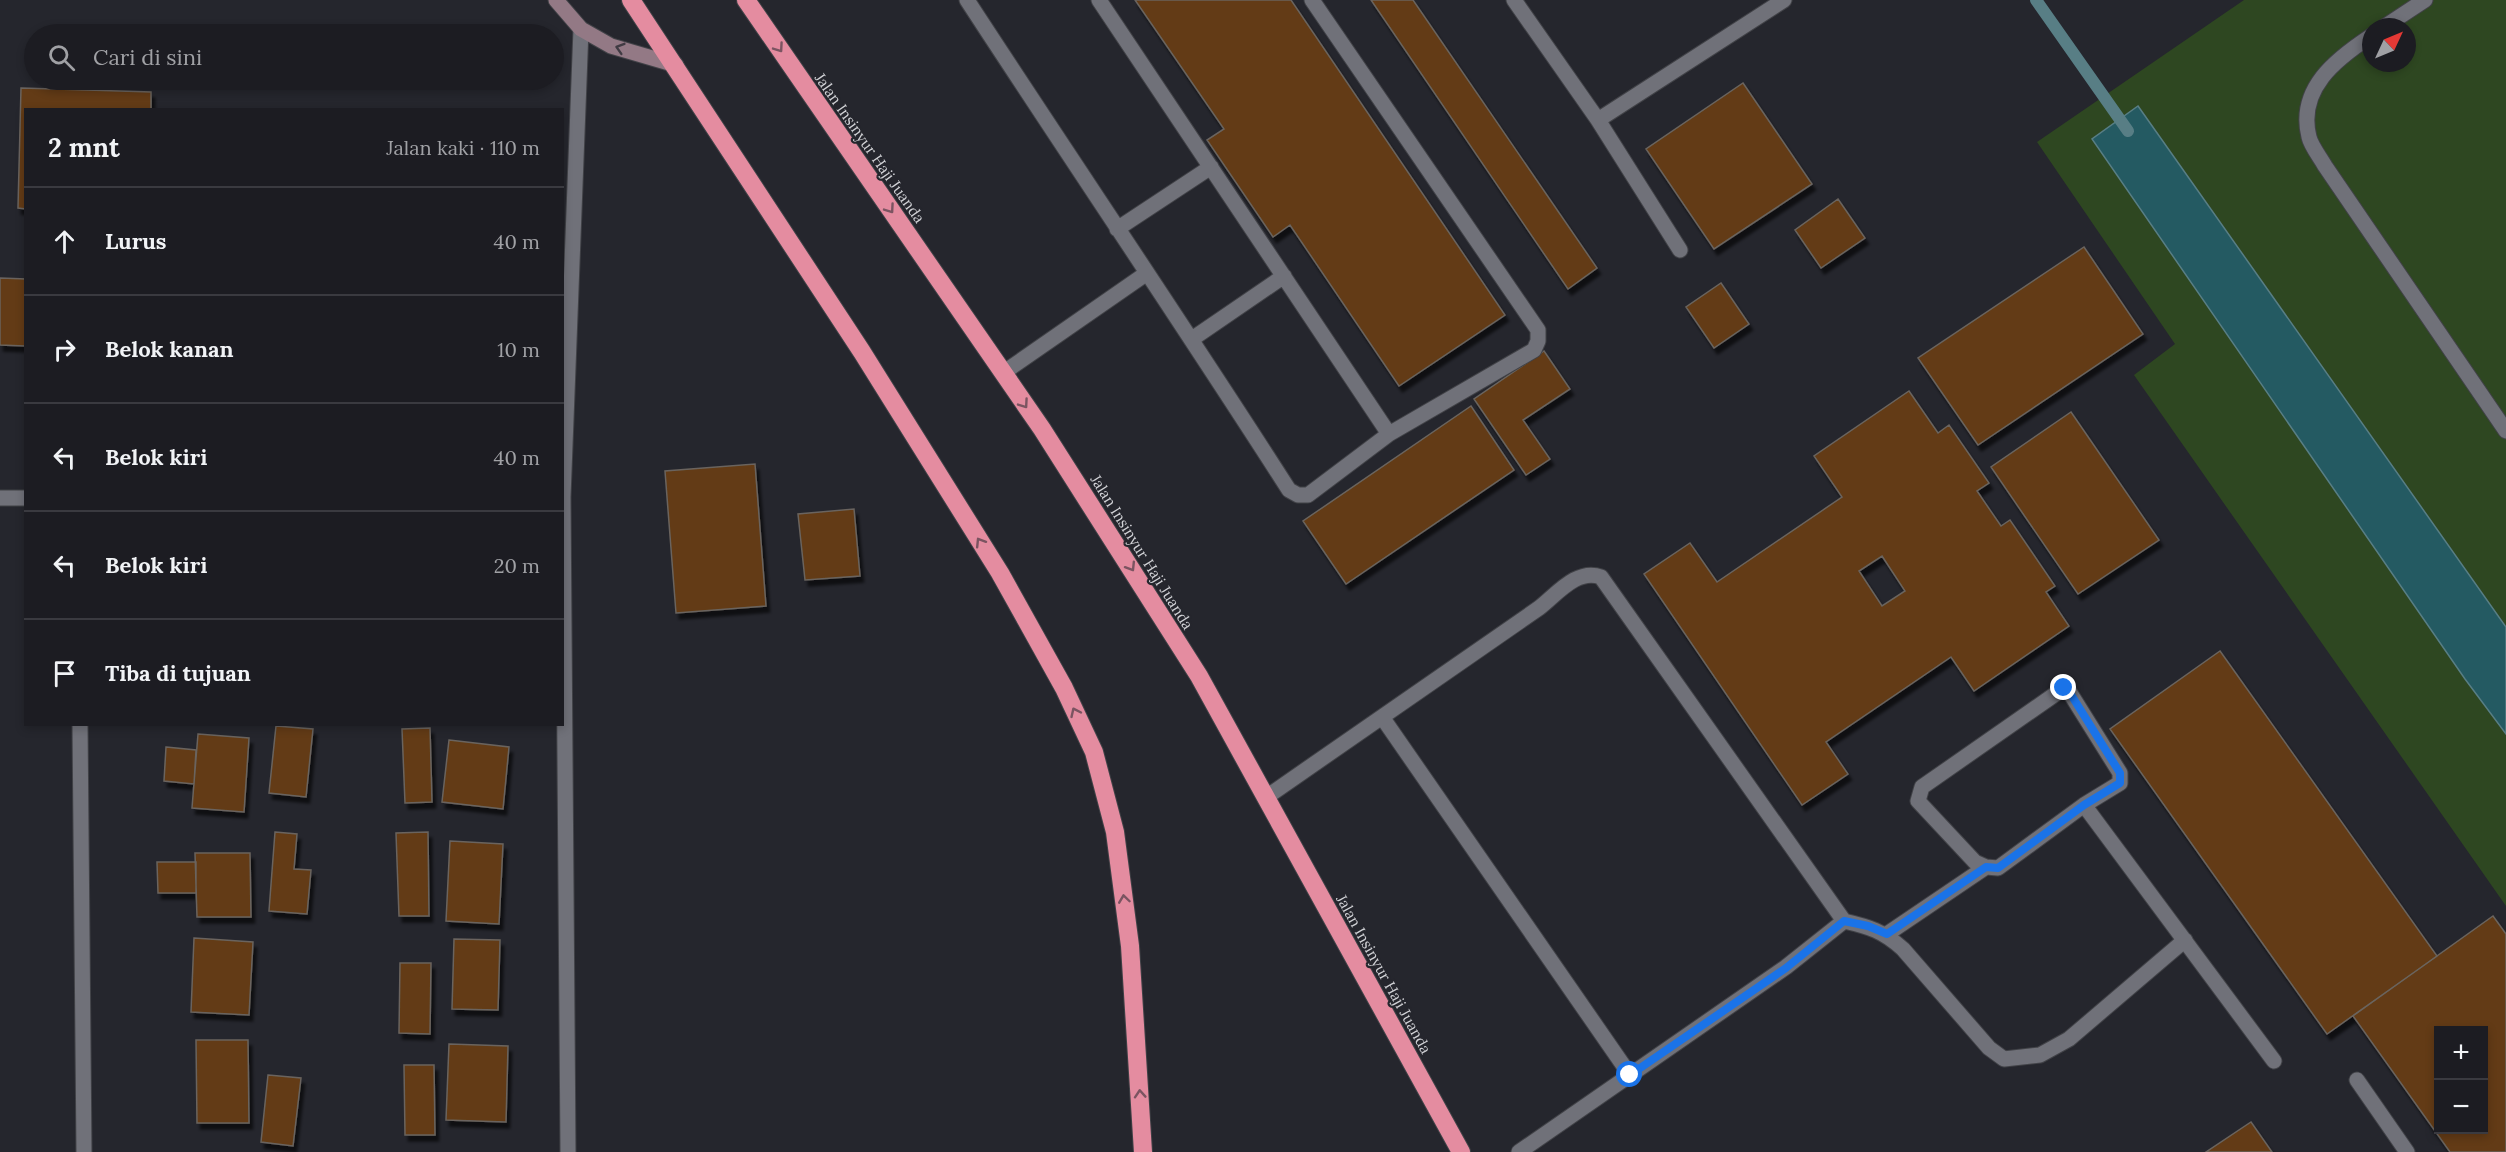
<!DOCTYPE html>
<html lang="id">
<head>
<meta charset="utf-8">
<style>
	:root { --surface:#1c1c22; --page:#29292f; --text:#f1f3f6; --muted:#a0a1a5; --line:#3a3a40 }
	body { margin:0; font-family:Lora,serif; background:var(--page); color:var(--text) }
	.controls { position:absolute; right:18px; bottom:18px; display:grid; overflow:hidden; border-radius:0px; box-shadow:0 3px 9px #0003 }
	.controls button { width:54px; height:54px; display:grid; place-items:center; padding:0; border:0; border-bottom:2px solid var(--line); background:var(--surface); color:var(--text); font:30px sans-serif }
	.compass { position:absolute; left:2362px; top:18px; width:54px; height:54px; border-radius:50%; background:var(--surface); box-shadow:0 3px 9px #0003; rotate:46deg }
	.stop { position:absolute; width:18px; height:18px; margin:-14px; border:4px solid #1a73e8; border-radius:50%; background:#fff }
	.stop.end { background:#1a73e8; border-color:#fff; box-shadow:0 2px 6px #0008 }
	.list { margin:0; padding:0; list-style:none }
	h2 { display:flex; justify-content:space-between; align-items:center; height:78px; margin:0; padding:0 24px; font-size:26px }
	h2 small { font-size:20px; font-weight:400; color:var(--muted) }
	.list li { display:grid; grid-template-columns:39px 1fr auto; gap:18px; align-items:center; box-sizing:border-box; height:108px; padding:0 24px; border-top:2px solid var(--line) }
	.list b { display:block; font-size:22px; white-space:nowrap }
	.list em { font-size:20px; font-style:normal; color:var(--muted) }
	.icon { flex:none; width:33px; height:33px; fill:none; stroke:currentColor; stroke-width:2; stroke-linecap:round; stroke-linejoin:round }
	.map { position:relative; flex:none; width:2506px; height:1152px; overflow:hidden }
	.search { position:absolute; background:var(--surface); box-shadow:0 3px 9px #0003; left:24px; top:24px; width:540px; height:66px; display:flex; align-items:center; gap:15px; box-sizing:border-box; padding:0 21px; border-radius:33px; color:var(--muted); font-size:22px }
	.panel { position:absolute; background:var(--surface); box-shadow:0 3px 9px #0003; left:24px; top:108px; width:540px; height:618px; border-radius:0px }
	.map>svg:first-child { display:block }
	.green { fill:#2e4721; fill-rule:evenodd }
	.water { fill:#245a62; stroke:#587e85; stroke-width:1.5 }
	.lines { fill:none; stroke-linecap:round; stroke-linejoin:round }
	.stream { stroke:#587e85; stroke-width:12 }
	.building { fill:#633b13; stroke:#6a645e; stroke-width:1.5; fill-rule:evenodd; filter:url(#shadow) }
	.lane-casing { stroke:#414247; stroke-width:17 }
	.street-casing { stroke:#414247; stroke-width:17 }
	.secondary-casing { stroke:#414247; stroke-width:17 }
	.highway-casing { stroke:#414247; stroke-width:20 }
	.lane { stroke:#707179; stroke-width:15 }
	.street { stroke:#707179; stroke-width:15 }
	.secondary { stroke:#937985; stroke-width:15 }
	.highway { stroke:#e48ca0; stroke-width:18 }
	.oneway { stroke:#403b43 }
	.oneway2 { stroke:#7b5461 }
	.route { stroke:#1a73e8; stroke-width:8 }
	.labels { text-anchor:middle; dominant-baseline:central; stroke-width:4.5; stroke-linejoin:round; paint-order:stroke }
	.street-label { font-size:15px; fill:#d1d2d6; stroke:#25262d }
</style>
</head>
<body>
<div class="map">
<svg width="2506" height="1152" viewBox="0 0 2506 1152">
	<defs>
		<filter id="shadow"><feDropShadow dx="3.5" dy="6" stdDeviation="1.5" flood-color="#0009"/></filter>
	</defs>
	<rect width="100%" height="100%" fill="#25262d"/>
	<path class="green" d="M2244,0H2506V906L2134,375L2175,344L2037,142ZM2371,27H2407V63H2371Z"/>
	<path class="water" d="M2138,106L2506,627V734L2465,679L2092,139Z"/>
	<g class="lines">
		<path class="stream" d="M2036,0L2128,131"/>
	</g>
	<path class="building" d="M1135,0H1291L1505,315L1399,386L1290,225L1273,237L1207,140L1224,129Z
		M1371,0H1413L1597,268L1568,289Z
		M1743,83L1812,184L1714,249L1646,149Z
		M21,88L151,92V110H26V209L18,208Z
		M1838,199L1865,238L1821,268L1795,230Z
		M2084,247L2143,334L1978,445L1918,358Z
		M0,278L26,279V346L0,345Z
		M1721,283L1749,324L1714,348L1686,307Z
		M1544,351L1570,389L1523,420L1550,459L1526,475L1474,399Z
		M1909,391L1938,433L1949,425L1989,483L1977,491L2001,526L2010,520L2055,586L2046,592L2069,626L1974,691L1951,657L1826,742L1848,774L1802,805L1644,574L1690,543L1717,582L1842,497L1814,456ZM1882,556L1905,591L1882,606L1859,571Z
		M1471,406L1514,470L1346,584L1303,521Z
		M2071,412L2159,540L2078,594L1991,467Z
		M755,464L766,606L676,613L665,471Z
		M854,509L860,576L805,580L798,514Z
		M2220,651L2437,956L2327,1034L2110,729Z
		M276,726L313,729L306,797L269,793Z
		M430,728L432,802L405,803L402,729Z
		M198,734L249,738L244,812L192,808Z
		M449,740L509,747L503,809L442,802Z
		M166,747L196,750L194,784L164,781Z
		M275,832L297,834L294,869L311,870L307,914L269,911Z
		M428,832L429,916H399L396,833Z
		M450,841L503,844L499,924L446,921Z
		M195,853H250L251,917H197Z
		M157,862H196V893H158Z
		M2493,916L2506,934V1152H2450L2353,1016ZM2438,1030H2484V1130H2438Z
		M194,938L253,942L249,1015L191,1012Z
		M454,939L500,940L498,1010L452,1009Z
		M400,963H431L430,1034L399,1033Z
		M196,1040H248L249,1123H197Z
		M449,1044L508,1046L506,1122L446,1120Z
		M404,1065H434L435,1135H405Z
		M268,1075L301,1078L293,1146L261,1142Z
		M2251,1122L2272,1152H2206Z"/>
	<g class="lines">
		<g class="lane-casing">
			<path id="lane" d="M967,0C1074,164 1184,326 1289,490L1298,495H1308L1389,434L1534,350L1538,341V330L1312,0
				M1099,0L1389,434
				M1514,0L1598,120L1680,250
				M2384,27L2425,0
				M2371,36C2336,59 2297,89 2309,137C2311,146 2320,157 2325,166L2506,431
				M1598,120L1784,0
				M1117,229L1211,167
				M1192,339L1284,276
				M1003,373L1147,273
				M2064,688L2070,693L2120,773V783L2084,805L1998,868L1986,867L1975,862L1918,801L1922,787Z
				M1382,717L1630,1075
				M1265,798L1539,608C1557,594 1577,568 1601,577L1844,921C1870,927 1883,931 1903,949L1989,1048L2004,1059L2040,1055L2069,1039L2185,940
				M2084,805L2274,1061
				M1887,934L1986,867
				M2357,1080L2407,1152
				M1519,1152L1786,967L1844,921"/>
		</g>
		<g class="street-casing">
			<path id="street" d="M0,498H26
				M80,724L84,1152
				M568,1152L563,497L581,29"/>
		</g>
		<g class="secondary-casing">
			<path id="secondary" d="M556,0L581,29L611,46L676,65"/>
		</g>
		<g class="highway-casing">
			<path id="highway" d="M631,0L862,352L1000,573L1064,688L1094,752L1115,832L1130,946L1143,1152
				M746,0L1042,429L1199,676L1461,1152"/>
		</g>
		<use href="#lane" class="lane"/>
		<use href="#street" class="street"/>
		<use href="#secondary" class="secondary"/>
		<use href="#highway" class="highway"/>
	</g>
	<defs><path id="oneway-chevron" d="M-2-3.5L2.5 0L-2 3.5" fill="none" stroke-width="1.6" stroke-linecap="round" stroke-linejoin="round" transform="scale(1.5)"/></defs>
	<use class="oneway" href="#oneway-chevron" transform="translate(620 48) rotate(-163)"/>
	<g class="oneway2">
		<use href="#oneway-chevron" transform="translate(779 48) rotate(55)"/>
		<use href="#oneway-chevron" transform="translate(890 209) rotate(55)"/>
		<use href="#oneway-chevron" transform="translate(1024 404) rotate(55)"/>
		<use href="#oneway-chevron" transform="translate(980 542) rotate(-122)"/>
		<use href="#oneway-chevron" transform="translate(1131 567) rotate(58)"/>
		<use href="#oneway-chevron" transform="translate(1075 712) rotate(-115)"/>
		<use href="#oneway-chevron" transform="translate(1124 899) rotate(-98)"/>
		<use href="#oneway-chevron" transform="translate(1140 1094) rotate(-94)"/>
	</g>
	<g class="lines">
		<path class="route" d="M1630,1075L1786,968L1844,921L1868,926L1887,934L1986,867L1998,868L2084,805L2120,783V773L2070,693L2064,688"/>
	</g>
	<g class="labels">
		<g class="street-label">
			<text transform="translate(870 148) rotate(55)">Jalan Insinyur Haji Juanda</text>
			<text transform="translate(1142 552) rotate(58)">Jalan Insinyur Haji Juanda</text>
			<text transform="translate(1384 974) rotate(61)">Jalan Insinyur Haji Juanda</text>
		</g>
	</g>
</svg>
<div class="controls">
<button>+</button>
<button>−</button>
</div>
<svg class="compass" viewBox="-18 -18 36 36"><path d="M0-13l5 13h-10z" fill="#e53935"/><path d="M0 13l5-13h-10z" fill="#a0a1a5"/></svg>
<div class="stop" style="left:1630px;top:1075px"></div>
<div class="stop end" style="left:2064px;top:688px"></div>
<div class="search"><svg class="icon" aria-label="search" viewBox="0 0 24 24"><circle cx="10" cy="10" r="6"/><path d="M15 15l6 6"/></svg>Cari di sini</div>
<section class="panel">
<h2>2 mnt<small>Jalan kaki · 110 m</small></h2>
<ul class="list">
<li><svg class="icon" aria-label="ahead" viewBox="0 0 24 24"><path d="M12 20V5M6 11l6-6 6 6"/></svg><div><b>Lurus</b></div><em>40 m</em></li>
<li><svg class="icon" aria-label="right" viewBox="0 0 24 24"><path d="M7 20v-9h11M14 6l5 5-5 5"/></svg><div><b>Belok kanan</b></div><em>10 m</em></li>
<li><svg class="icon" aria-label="left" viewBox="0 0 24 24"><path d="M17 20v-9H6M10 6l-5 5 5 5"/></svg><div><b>Belok kiri</b></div><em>40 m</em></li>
<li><svg class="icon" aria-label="left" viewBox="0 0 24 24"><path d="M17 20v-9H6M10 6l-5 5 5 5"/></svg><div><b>Belok kiri</b></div><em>20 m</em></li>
<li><svg class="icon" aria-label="arrive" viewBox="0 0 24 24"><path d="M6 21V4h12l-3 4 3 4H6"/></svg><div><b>Tiba di tujuan</b></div></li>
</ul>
</section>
</div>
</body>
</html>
